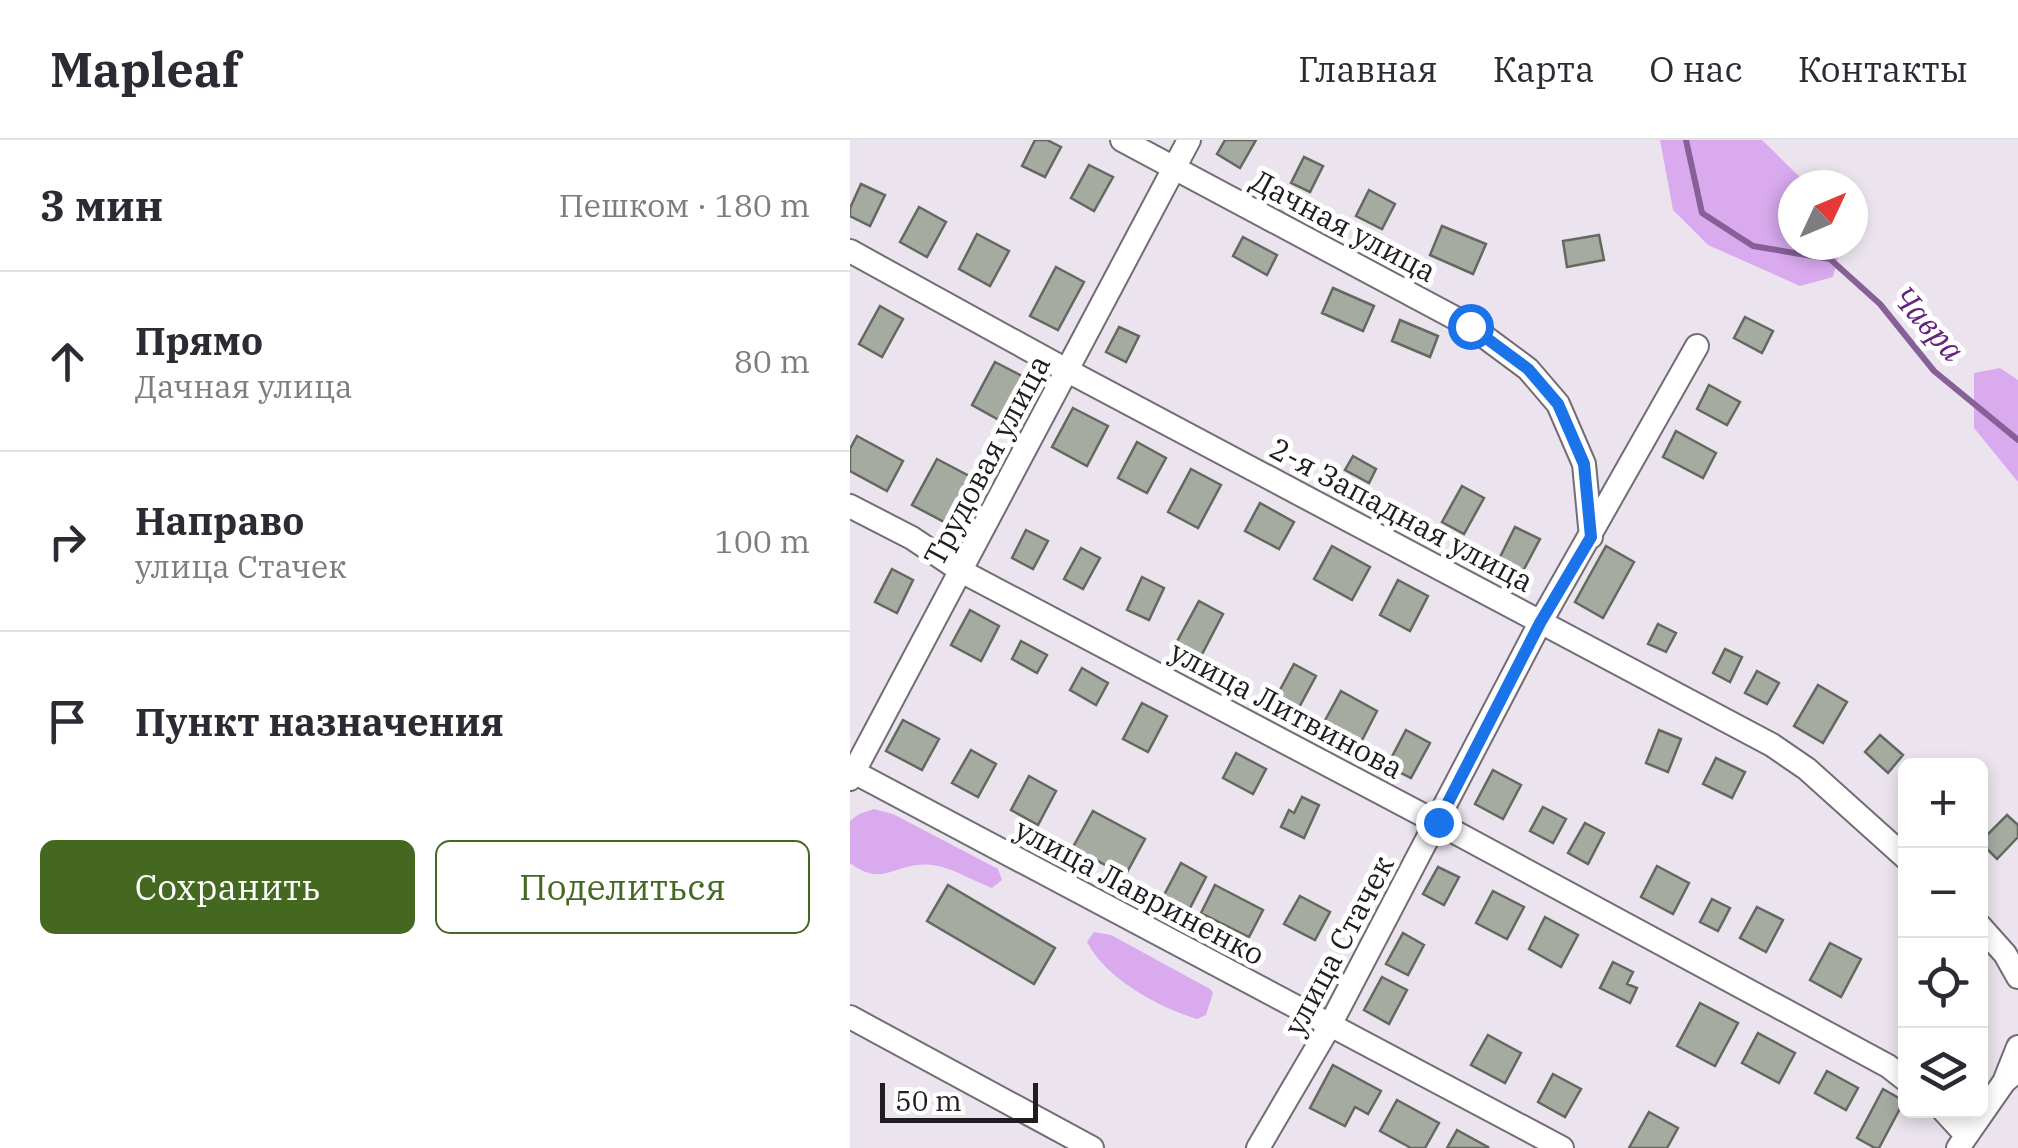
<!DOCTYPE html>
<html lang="ru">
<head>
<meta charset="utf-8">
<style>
	:root { --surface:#fff; --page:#f7f7f7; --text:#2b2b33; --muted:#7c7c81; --line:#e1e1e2; --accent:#456821 }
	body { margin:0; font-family:"IBM Plex Serif",serif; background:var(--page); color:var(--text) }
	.controls { position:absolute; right:30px; bottom:30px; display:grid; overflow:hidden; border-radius:15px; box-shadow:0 5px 15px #0003 }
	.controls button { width:90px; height:90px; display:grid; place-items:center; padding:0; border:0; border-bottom:2px solid var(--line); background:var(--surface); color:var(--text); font:50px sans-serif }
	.compass { position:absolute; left:928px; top:30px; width:90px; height:90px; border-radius:50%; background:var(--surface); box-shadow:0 5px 15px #0003; rotate:46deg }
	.scale { position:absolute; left:30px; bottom:25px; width:158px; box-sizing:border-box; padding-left:10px; border:5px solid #1f1d20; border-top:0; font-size:28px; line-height:35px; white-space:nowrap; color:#1f1d20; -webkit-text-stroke:8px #fff; paint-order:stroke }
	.stop { position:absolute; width:30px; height:30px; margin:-22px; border:8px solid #1a73e8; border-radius:50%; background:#fff }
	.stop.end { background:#1a73e8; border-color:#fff; box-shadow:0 2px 10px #0008 }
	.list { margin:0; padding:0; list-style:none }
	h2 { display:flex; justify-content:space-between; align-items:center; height:130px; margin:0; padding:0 40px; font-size:42px }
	h2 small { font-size:32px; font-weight:400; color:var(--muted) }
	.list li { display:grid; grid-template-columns:65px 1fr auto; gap:30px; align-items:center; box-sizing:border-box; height:180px; padding:0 40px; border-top:2px solid var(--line) }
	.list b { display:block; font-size:38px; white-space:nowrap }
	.list p { margin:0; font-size:32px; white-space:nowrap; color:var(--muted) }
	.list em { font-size:32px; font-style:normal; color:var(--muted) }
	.actions { display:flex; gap:20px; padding:30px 40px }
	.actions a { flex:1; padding:22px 0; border:2px solid var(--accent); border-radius:15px; text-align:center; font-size:35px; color:var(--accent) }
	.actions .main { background:var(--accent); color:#fff }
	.icon { flex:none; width:55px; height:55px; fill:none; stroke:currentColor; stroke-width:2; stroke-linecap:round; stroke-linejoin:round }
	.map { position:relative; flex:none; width:1168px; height:1008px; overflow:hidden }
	header { display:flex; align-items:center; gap:60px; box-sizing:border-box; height:140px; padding:0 50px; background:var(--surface); border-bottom:2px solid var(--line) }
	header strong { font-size:48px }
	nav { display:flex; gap:55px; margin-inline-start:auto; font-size:35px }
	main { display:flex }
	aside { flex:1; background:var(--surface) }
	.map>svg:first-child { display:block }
	.green { fill:#d9aaee }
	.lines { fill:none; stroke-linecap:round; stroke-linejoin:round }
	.stream { stroke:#866096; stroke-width:6 }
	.building { fill:#a5aba1; stroke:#646960; stroke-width:2.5 }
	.street-casing { stroke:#726c75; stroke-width:26 }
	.street { stroke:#fff; stroke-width:22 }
	.route { stroke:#1a73e8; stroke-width:12 }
	.labels { text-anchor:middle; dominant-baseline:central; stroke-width:10; stroke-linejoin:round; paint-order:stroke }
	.street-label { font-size:30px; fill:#1f1d20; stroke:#fff }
	.water-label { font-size:32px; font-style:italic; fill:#65217e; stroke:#fff }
</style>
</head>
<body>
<header>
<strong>Mapleaf</strong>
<nav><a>Главная</a><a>Карта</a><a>О нас</a><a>Контакты</a></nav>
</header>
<main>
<aside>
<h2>3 мин<small>Пешком · 180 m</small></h2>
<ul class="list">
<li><svg class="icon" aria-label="ahead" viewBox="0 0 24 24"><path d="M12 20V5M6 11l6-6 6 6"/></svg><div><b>Прямо</b><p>Дачная улица</p></div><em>80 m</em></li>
<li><svg class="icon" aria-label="right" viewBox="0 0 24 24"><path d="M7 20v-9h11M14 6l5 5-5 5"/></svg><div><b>Направо</b><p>улица Стачек</p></div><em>100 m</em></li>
<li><svg class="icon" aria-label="arrive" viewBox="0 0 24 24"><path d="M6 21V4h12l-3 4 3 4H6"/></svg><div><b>Пункт назначения</b></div></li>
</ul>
<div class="actions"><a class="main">Сохранить</a><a>Поделиться</a></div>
</aside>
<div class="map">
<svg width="1168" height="1008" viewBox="0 0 1168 1008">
	<rect width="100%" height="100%" fill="#ebe4ee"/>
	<path class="green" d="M810,0H912L958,45H943V105H991L983,137L950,146L858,105L823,70Z
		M1150,228L1168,240V342L1124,288V233Z
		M24,669L43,674L148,729L152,740L142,748C123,741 102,727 82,725C46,721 34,749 0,723V681L9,674Z
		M244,792L261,795L360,849L363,853L356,875L347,879C308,867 256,839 237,802Z"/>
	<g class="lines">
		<path class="stream" d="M836,0L852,73L903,106L980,119L1030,164L1084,231L1168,300"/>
	</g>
	<path class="building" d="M185,0H197L211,7L195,37L172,26Z
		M375,0H406L390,28L367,14Z
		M454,17L473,26L460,52L441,43Z
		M239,25L263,37L244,71L221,58Z
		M11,44L35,55L20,86L0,76V68Z
		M519,50L545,64L532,89L506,76Z
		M69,67L96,82L77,117L50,102Z
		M592,86L636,104L623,134L580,115Z
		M127,94L159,111L140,146L109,129Z
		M749,95L754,120L717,127L713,101Z
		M393,97L427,115L417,135L383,116Z
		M206,127L234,142L208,190L180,176Z
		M483,148L524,166L513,191L472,173Z
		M30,166L53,179L32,217L9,204Z
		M895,177L923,191L912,213L884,198Z
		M550,180L588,196L580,217L542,201Z
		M269,187L289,196L276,222L256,212Z
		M145,222L172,236L149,280L122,265Z
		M859,245L890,262L877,285L847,269Z
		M223,268L258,286L237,326L202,307Z
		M826,291L866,313L853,338L813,317Z
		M7,296L53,321L37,351L0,331V309Z
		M287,302L316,318L297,353L268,338Z
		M503,316L526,329L519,343L495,330Z
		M87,319L123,338L98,384L62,365Z
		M341,329L371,345L348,388L318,372Z
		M612,346L634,358L614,394L592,382Z
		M410,363L444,382L429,409L395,391Z
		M665,387L690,399L673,431L649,419Z
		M176,390L198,401L183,429L162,418Z
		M482,406L520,427L502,460L464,439Z
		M756,406L784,422L753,478L725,462Z
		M231,408L250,418L233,449L214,439Z
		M42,429L63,440L47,473L25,462Z
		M292,437L314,448L299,480L277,470Z
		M548,440L578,456L560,491L530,475Z
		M349,461L373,474L349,520L324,507Z
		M120,470L149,486L131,521L101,505Z
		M808,484L826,493L816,512L798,504Z
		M171,501L197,515L187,533L162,519Z
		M875,509L892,517L880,542L863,533Z
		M444,524L466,536L446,573L424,561Z
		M232,528L258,543L246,565L220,550Z
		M907,531L929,543L917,564L895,553Z
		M968,545L997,562L973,603L944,586Z
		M491,551L527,571L509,606L472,586Z
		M292,563L317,576L298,612L273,599Z
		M53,580L89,599L72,630L36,611Z
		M556,590L580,603L561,638L537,626Z
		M809,590L831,599L818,632L796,623Z
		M1030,595L1053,615L1038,633L1015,612Z
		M121,610L146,624L128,657L102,643Z
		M386,613L416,629L403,654L373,638Z
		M866,618L895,632L882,658L853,644Z
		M643,630L671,645L653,679L625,664Z
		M179,636L206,651L188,685L161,670Z
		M452,657L469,665L454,698L431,687L439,670L444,673Z
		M693,667L716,679L703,703L680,691Z
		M243,671L295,699L275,736L223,707Z
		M1157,675L1168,685V697L1147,719L1130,702Z
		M735,683L754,693L738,724L718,713Z
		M331,723L356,737L339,770L313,757Z
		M807,726L839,743L823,774L791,757Z
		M588,727L609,737L594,765L573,754Z
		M98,745L205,808L184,844L77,781Z
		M365,745L413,770L399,797L351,773Z
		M643,751L674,767L657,799L626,783Z
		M450,756L480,772L465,800L434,784Z
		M862,759L880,768L868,791L850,782Z
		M907,767L933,780L916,812L890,798Z
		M695,777L728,795L711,827L679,809Z
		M553,793L574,805L558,835L536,824Z
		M980,803L1011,819L991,857L960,840Z
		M763,822L783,832L777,844L787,848L780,863L750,848Z
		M532,837L557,850L539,884L514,870Z
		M850,863L888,883L865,926L827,906Z
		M908,893L945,913L929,943L892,923Z
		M638,895L671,913L655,943L621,925Z
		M483,925L531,951L518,974L505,967L495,986L460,968Z
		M977,931L1008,948L996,970L965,953Z
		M703,934L731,949L715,977L688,962Z
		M1033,949L1054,961L1029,1008H1025L1007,998Z
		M547,960L589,983L575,1008H561L530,991Z
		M799,972L828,988L817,1008H779Z
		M607,990L638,1007L637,1008H597Z"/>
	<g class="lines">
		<g class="street-casing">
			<path id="street" d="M272,0L620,186L678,229L708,264L734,324L741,397
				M0,111L218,231L922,605L957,629L1056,718
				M0,366L62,398L111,431L588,683L1038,926L1056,940
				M0,630L712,1008
				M0,639L339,0
				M1130,786L1155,814L1168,837
				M0,877L242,1008
				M1154,942L1168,907
				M1093,970L1116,995
				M408,1008L479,887L690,483L847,206
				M1108,1008L1154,942L1168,930"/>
		</g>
		<use href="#street" class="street"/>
	</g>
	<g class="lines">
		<path class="route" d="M588,682L690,483L741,397L734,324L708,264L678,229L620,186"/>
	</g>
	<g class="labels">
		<g class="street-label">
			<text transform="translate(494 85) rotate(28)">Дачная улица</text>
			<text transform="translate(136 320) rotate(-62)">Трудовая улица</text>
			<text transform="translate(552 374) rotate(28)">2-я Западная улица</text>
			<text transform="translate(437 569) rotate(28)">улица Литвинова</text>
			<text transform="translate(290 751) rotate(28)">улица Лавриненко</text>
			<text transform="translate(488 805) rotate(-62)">улица Стачек</text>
		</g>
		<g class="water-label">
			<text transform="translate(1079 183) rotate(48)">Чавра</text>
		</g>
	</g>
</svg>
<div class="controls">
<button>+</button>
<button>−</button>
<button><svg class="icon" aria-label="locate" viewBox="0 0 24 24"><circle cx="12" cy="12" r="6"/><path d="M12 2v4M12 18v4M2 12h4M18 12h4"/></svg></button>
<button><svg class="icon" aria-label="layers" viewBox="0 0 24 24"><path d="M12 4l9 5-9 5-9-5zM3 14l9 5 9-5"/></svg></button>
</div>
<svg class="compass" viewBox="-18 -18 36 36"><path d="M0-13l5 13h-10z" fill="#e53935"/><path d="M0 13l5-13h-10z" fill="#7c7c81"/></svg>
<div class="scale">50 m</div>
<div class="stop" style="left:620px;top:186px"></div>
<div class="stop end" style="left:588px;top:682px"></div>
</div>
</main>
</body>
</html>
